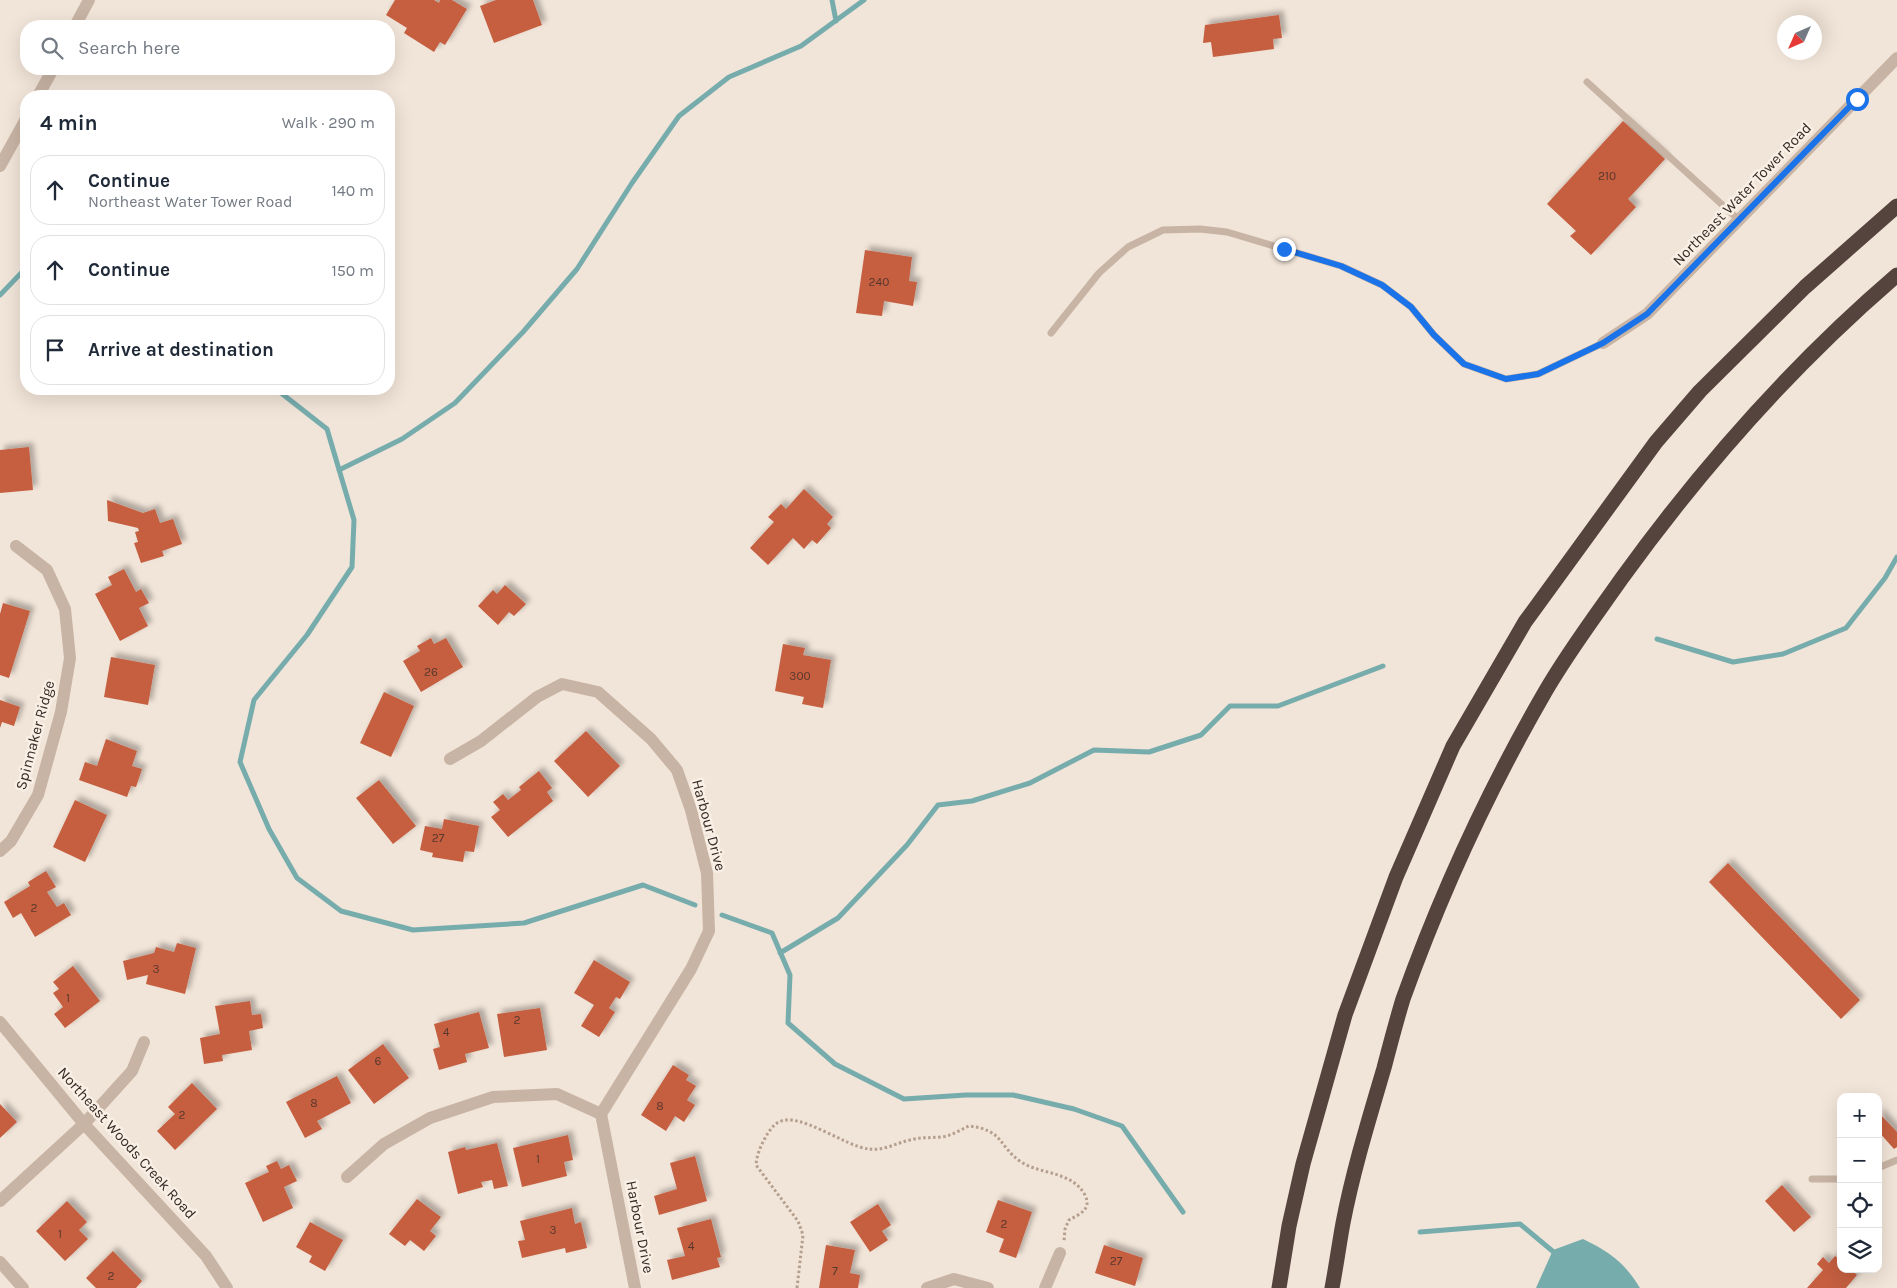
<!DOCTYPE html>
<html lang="en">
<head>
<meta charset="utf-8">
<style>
	:root { --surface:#fff; --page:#f2f2f3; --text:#1f2937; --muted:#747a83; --line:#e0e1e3 }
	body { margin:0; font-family:Karla,sans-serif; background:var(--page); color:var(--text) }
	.controls { position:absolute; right:15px; bottom:15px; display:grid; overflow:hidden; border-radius:10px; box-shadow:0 5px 20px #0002 }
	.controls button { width:45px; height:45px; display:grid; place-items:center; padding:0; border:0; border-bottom:1px solid var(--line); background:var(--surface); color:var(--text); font:25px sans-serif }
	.compass { position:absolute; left:1777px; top:15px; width:45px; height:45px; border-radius:50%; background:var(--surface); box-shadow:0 5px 20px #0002; rotate:225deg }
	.stop { position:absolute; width:15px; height:15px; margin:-11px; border:4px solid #1a73e8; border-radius:50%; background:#fff }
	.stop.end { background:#1a73e8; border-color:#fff; box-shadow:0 1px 5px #0008 }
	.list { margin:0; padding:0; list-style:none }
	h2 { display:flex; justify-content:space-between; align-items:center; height:65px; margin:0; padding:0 20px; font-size:21px }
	h2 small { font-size:16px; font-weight:400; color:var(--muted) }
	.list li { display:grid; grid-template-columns:32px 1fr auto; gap:15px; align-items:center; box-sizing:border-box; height:70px; margin:0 10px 10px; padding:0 10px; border:1px solid var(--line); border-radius:20px }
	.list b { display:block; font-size:19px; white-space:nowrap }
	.list p { margin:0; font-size:16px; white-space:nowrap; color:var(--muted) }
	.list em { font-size:16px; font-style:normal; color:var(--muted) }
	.icon { flex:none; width:28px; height:28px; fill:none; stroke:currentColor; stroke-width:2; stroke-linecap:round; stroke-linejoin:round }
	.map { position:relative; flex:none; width:1897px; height:1288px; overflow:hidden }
	.search { position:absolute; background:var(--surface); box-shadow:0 5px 20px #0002; left:20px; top:20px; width:375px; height:55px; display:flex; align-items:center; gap:12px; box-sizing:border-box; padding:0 18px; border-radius:20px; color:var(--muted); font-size:19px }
	.panel { position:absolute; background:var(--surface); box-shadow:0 5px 20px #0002; left:20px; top:90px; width:375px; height:305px; border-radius:20px }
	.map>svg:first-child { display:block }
	.water { fill:#77acad }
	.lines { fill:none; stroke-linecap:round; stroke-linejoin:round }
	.stream { stroke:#77acad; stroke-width:5 }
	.building { fill:#c55f41; filter:url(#shadow) }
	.path { stroke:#b49e8e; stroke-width:3; stroke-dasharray:2.5 2.5; stroke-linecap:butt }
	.service { stroke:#c8b4a4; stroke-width:7 }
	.minor { stroke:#c8b4a4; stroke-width:12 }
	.tertiary { stroke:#c8b4a4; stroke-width:12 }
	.motorway { stroke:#55443d; stroke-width:15 }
	.route { stroke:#1a73e8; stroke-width:6 }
	.labels { text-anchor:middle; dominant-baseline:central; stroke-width:5; stroke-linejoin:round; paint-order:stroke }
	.number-label { font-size:12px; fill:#58372d }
	.street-label { font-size:15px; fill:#342a26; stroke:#f9efe4 }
</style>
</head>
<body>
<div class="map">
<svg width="1897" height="1288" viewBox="0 0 1897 1288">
	<defs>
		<filter id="shadow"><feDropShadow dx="4.5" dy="-4.5" stdDeviation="2.5" flood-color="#0004"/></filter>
	</defs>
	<rect width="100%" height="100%" fill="#f1e4d8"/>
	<path class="water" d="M1583,1239C1610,1252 1624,1262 1640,1288H1536L1553,1250Z"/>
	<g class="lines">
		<path class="stream" d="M832,0L836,21
			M0,295L26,268
			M276,389L327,429L354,520L352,567L307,635L254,700L240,762L269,829L297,878L341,911L413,930L524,923L643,885L695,905
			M339,470L402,439L455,403L523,332L577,269L632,183L679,116L729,77L801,46L864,0
			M1657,639L1733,662L1783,654L1846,628L1885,578L1897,557
			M722,915L772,933L790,975L788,1023L835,1064L904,1099L966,1095H1013L1074,1109L1122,1126L1183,1212
			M780,953L838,918L907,845L938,805L972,801L1030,783L1094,750L1149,752L1201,735L1230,706H1278L1383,666
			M1420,1232L1520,1224L1556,1254"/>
	</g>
	<path class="building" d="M395,0H434L439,3L440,0H452L467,9L445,45L440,42L434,52L404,33L407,28L386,15Z
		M496,0H533L542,25L494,43L480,6Z
		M1279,15L1282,38L1273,39L1274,49L1213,57L1211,42L1203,43L1205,25Z
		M1623,121L1665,159L1628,199L1636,207L1591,255L1570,236L1576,231L1547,204Z
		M865,250L912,257L909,281L917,282L913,306L884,301L882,316L856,313Z
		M29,447L33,490L0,493V450Z
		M804,489L833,517L827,524L831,528L817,544L812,540L804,549L793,538L768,565L750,548L774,522L768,517L781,504L786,509Z
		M107,500L143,513L155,509L160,523L173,519L182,544L162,551L164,556L141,563L134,543L138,542L135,532L139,531L138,528L108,521Z
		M124,569L136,592L141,589L149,603L139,608L148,626L120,641L95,594L112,585L108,577Z
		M505,585L526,604L514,616L509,612L498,625L478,606L493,590L497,594Z
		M3,603L30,611L9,678L0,675V614Z
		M431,638L434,644L446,638L463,667L421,692L403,661L420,651L417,646Z
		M783,644L805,648L803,655L831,660L823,708L802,704L804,697L775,691Z
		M111,657L155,665L148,705L104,697Z
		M384,692L414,706L391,757L360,743Z
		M0,700L20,707L14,726L2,722L0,728Z
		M586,731L620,766L588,797L554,761Z
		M106,739L137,751L132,766L142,769L136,787L131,786L127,797L79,780L85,762L97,766Z
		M539,771L552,788L547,792L553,801L508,837L491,817L500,810L493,802L503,794L508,800L521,790L519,787Z
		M379,780L416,826L393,844L356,798Z
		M75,800L107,815L85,862L53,847Z
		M444,819L479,826L474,852L465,851L463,862L432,857L433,853L420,850L425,826L442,829Z
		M1728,863L1860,1000L1841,1019L1709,882Z
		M46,871L56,887L47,892L57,907L64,903L71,915L35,937L21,913L13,918L4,902L30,886L28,882Z
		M177,943L196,948L185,994L146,984L148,975L127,980L123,961L154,953L156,947L174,952Z
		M594,960L630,982L620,999L616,997L609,1008L615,1012L599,1037L581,1026L594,1005L574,993Z
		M73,966L100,1001L65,1028L54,1014L63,1007L53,993L59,989L53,982Z
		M250,1001L252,1015L261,1014L263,1028L249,1031L252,1050L222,1055L223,1061L204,1064L200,1038L220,1034L215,1006Z
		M540,1008L547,1050L504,1057L497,1014Z
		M479,1012L489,1048L465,1054L467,1062L439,1070L433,1049L440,1047L434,1024Z
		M383,1044L409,1078L374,1104L348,1070Z
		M673,1065L689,1075L686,1080L696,1086L687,1100L695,1105L684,1122L675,1116L666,1131L641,1115Z
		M337,1076L351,1103L317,1121L322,1129L305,1138L286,1102Z
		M192,1083L217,1109L175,1150L157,1131L175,1114L168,1107Z
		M0,1104L17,1122L0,1138Z
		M1878,1112L1897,1132V1147L1894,1149L1878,1131Z
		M568,1135L573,1160L564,1162L567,1176L522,1187L513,1148Z
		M497,1143L508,1186L494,1189L492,1180L481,1182L483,1187L458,1194L448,1152L465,1147L466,1150Z
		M695,1156L707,1201L659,1215L654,1196L677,1189L670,1163Z
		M277,1161L281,1169L289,1165L297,1181L284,1187L293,1208L263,1222L245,1183L269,1172L266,1166Z
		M1782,1185L1811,1217L1794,1232L1765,1201Z
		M417,1199L441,1217L430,1231L436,1236L424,1251L410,1240L405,1246L389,1234Z
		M998,1200L1032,1212L1016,1258L999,1252L1004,1239L986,1232Z
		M67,1201L87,1222L79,1230L88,1239L65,1261L36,1231Z
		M878,1204L891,1225L882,1231L888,1240L870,1252L850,1222Z
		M572,1208L575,1224L581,1222L587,1248L566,1253L565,1248L522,1258L518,1241L525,1240L520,1221Z
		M711,1219L721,1257L717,1258L720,1267L672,1280L667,1260L685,1256L677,1228Z
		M310,1222L343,1240L325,1271L309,1262L312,1256L296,1247Z
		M826,1245L855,1250L850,1273L860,1275L858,1288H819Z
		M1104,1245L1143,1258L1135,1286L1095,1273Z
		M113,1251L142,1281L136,1288H96L86,1278Z
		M1835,1256L1841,1261V1269H1850L1857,1275L1846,1288H1807L1823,1270L1817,1264L1823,1257L1829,1263Z"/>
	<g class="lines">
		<path class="path" d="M797,1288L803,1235L798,1221L756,1165C757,1153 762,1143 768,1133C771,1129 774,1124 779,1122C799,1111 846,1147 869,1149C884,1151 896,1143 910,1140C920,1137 930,1138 941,1137C951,1136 960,1130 969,1126C1004,1130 998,1146 1021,1162C1042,1175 1072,1171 1085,1195C1092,1209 1080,1214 1069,1220L1065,1229L1064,1241"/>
		<path class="service" d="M1587,82L1739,220
			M1051,333L1099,273L1128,247L1163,230L1200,229L1227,232L1341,266L1382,285L1411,307L1434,335L1464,364L1506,379L1538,374L1603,343
			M1878,1168L1897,1160
			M1812,1179H1841"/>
		<path class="minor" d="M1603,343L1647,314L1897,58
			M450,759L481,741L537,697L562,684L598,692L651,739L677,770L691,810L707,873L709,931L691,969L601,1114L635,1288
			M0,851L11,841L38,795L61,712L70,658L65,609L47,570L16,546
			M347,1177L384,1144L430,1118L493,1097L557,1094L601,1114
			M0,1201L84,1124L132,1071L144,1042
			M0,1262L23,1288
			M927,1288L954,1279L988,1288
			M1045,1288L1060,1253"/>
		<path class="tertiary" d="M75,26L89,0
			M38,96L53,69
			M0,166L26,119
			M0,1022L84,1124L206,1256L227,1288"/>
		<path class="motorway" d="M1279,1288L1289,1226L1303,1164L1345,1015L1396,877L1453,746L1525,622L1656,442L1700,391L1805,287L1897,206
			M1332,1288C1336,1267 1339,1245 1343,1223C1353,1171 1369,1119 1384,1068C1390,1045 1396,1022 1403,999C1441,893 1489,789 1545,692C1568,652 1596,615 1622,578C1703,466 1792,365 1897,275"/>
	</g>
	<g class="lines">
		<path class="route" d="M1284,249L1341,266L1382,285L1411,307L1434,335L1464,364L1506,379L1538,374L1603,343L1647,314L1857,99"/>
	</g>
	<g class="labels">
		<g class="number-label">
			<text x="1607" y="176">210</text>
			<text x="879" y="282">240</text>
			<text x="431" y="672">26</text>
			<text x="800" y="676">300</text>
			<text x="438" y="838">27</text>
			<text x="34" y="908">2</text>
			<text x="156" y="969">3</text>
			<text x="68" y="998">1</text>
			<text x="517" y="1020">2</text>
			<text x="446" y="1032">4</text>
			<text x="378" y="1061">6</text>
			<text x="314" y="1103">8</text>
			<text x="660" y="1106">8</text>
			<text x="182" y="1115">2</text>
			<text x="538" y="1159">1</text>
			<text x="1004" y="1224">2</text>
			<text x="553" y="1230">3</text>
			<text x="60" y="1234">1</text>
			<text x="691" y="1246">4</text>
			<text x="1116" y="1261">27</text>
			<text x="835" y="1271">7</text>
			<text x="111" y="1276">2</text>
		</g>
		<g class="street-label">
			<text transform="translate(1742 194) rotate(-46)">Northeast Water Tower Road</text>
			<text transform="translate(35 735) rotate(-75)">Spinnaker Ridge</text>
			<text transform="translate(709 825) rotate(75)">Harbour Drive</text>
			<text transform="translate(127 1143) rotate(48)">Northeast Woods Creek Road</text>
			<text transform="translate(640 1227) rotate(79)">Harbour Drive</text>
		</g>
	</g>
</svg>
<div class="controls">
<button>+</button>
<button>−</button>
<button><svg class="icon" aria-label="locate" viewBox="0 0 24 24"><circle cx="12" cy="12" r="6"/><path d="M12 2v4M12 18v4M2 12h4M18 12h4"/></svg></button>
<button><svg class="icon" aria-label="layers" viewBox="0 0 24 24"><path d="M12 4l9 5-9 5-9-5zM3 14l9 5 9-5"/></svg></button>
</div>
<svg class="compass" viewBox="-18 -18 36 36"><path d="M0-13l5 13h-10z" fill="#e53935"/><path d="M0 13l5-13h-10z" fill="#747a83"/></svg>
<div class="stop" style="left:1857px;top:99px"></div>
<div class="stop end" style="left:1284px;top:249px"></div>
<div class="search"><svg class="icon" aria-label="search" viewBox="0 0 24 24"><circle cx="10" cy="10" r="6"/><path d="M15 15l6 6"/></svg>Search here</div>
<section class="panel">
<h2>4 min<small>Walk · 290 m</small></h2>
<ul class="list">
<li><svg class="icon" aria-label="ahead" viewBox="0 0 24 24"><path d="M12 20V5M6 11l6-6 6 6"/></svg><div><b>Continue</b><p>Northeast Water Tower Road</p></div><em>140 m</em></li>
<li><svg class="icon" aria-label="ahead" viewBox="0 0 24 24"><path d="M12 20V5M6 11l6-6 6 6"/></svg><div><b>Continue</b></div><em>150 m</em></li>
<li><svg class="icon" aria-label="arrive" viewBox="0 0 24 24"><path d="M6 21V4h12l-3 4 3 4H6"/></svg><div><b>Arrive at destination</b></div></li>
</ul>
</section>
</div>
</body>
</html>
